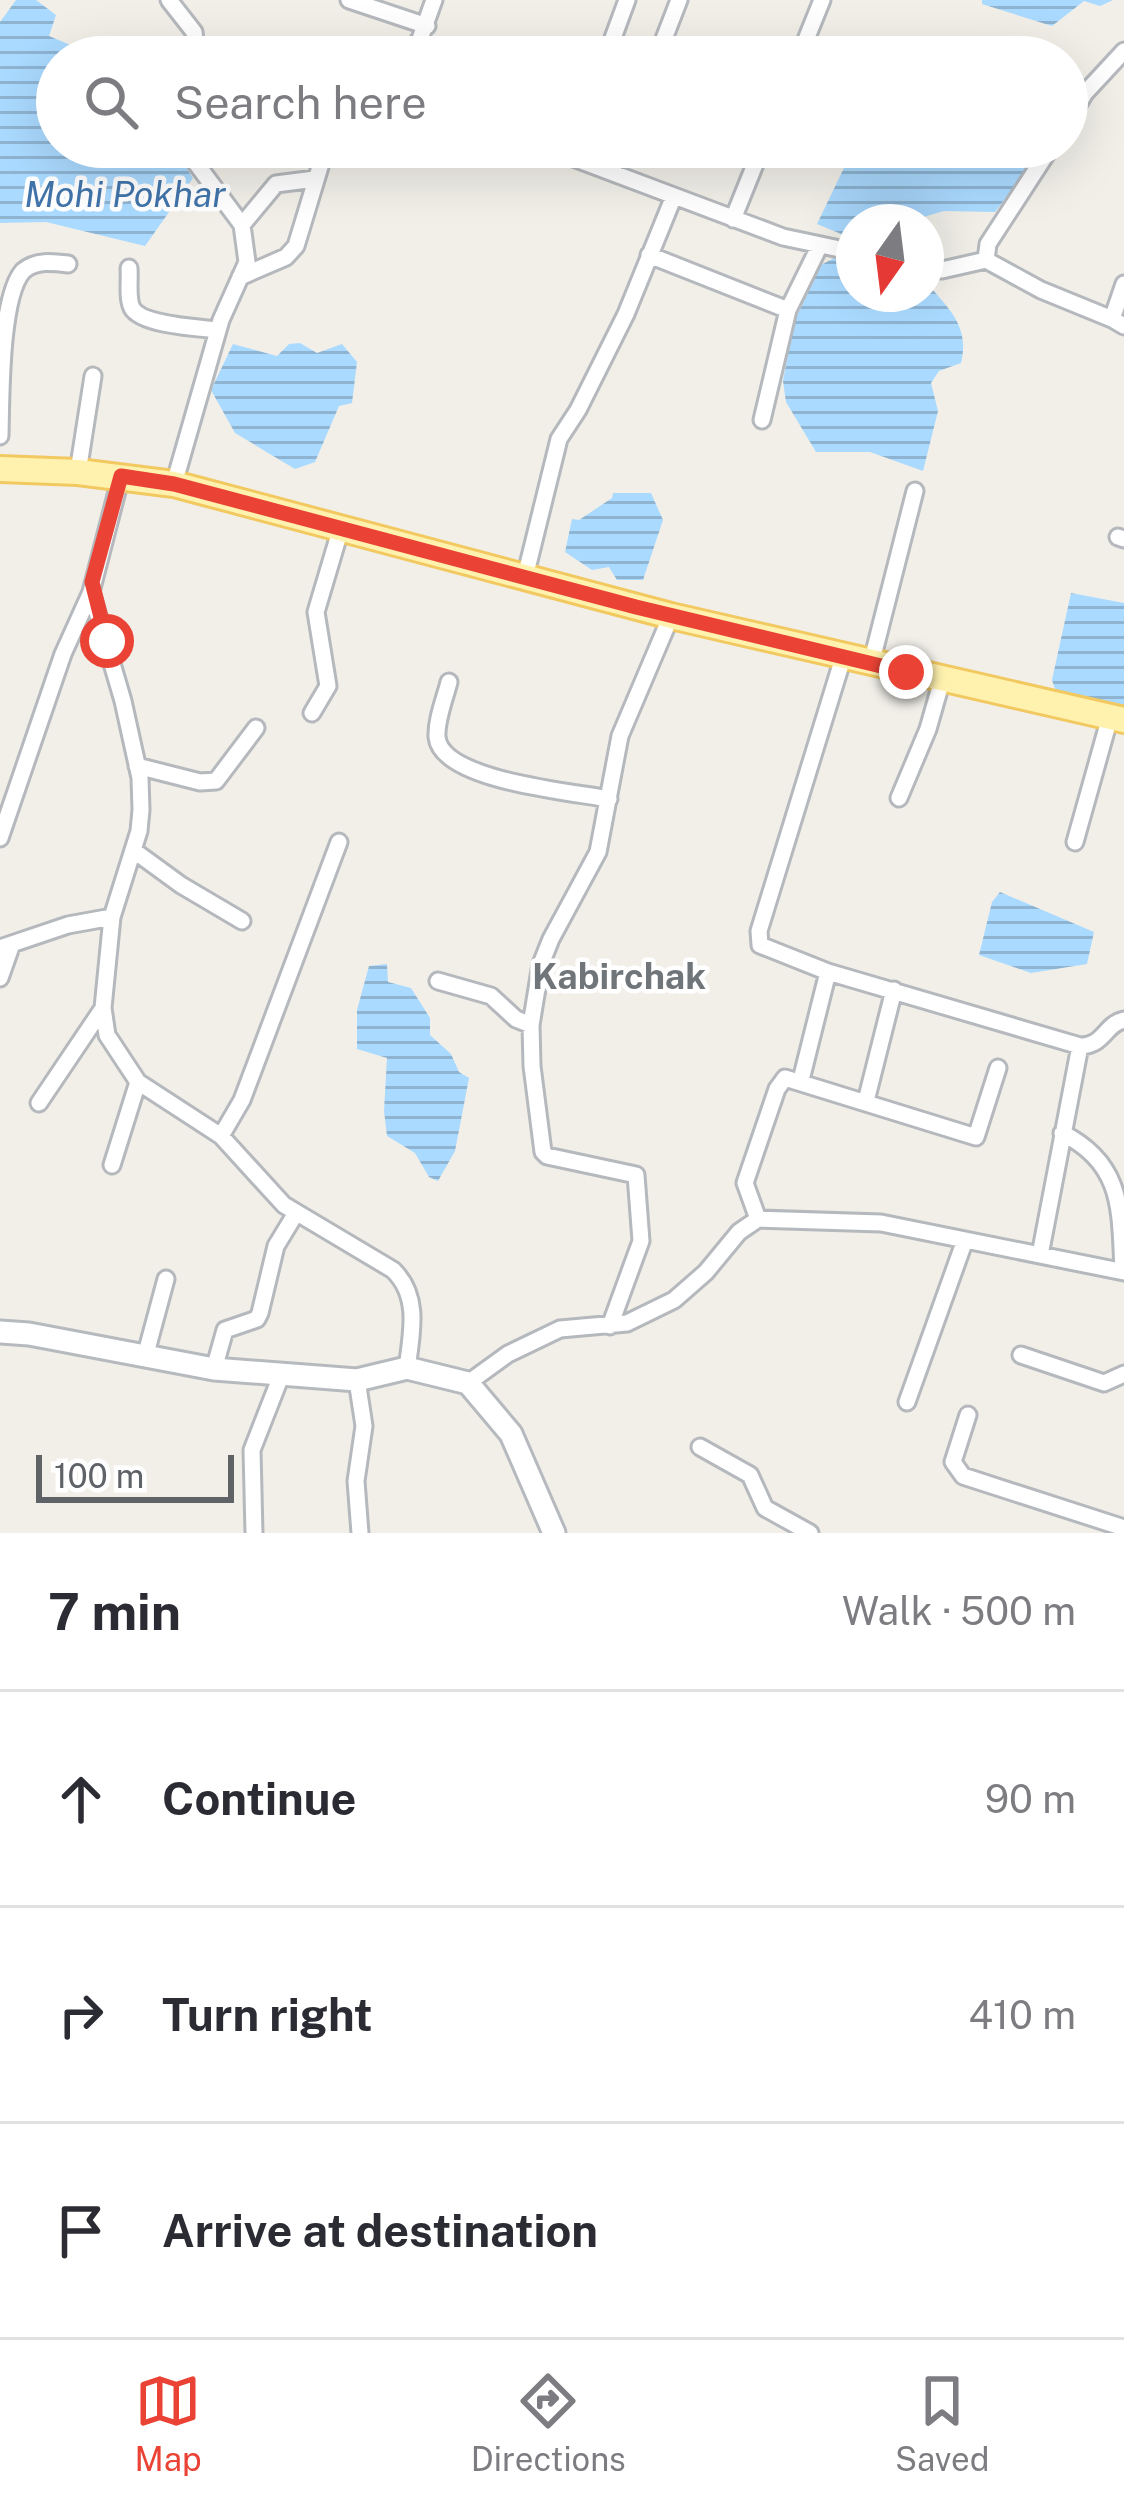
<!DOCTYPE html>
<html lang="en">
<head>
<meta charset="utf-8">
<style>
	:root { --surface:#fff; --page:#f2f2f3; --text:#2b2b33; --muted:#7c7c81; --line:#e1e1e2; --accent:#ea4335 }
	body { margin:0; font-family:"Public Sans",sans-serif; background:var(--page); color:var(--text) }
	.compass { position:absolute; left:836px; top:204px; width:108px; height:108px; border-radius:50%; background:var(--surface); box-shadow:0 12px 48px #0002; rotate:194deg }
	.scale { position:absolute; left:36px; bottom:30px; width:198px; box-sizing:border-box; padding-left:12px; border:6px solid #5f6368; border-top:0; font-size:33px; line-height:42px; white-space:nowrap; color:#5f6368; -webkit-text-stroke:9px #fff; paint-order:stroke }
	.stop { position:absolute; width:36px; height:36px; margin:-27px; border:9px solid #ea4335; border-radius:50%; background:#fff }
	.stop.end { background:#ea4335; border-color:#fff; box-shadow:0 3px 12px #0008 }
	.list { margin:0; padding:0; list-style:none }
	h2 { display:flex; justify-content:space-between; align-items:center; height:156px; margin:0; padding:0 48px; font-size:51px }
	h2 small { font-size:39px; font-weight:400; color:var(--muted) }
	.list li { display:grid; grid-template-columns:78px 1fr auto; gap:36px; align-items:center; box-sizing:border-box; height:216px; padding:0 48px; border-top:3px solid var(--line) }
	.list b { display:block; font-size:45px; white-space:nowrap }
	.list em { font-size:39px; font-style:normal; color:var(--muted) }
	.icon { flex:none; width:66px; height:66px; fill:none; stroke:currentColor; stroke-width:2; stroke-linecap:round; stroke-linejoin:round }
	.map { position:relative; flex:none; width:1124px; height:1533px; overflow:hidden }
	.search { position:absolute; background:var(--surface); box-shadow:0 12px 48px #0002; left:36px; right:36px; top:36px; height:132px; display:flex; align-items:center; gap:30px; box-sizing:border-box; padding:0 42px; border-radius:66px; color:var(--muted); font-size:45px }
	.sheet { height:804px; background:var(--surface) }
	nav { display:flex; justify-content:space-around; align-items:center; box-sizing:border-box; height:168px; border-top:3px solid var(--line); background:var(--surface); font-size:33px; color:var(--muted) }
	nav a { display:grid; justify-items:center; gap:6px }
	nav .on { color:var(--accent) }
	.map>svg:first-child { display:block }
	.water { fill:url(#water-rules) }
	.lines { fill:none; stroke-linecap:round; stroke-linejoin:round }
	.street-casing { stroke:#b5b8bc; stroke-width:21 }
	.secondary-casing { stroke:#b6babf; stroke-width:27 }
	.primary-casing { stroke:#f2c960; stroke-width:30 }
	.street { stroke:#fff; stroke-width:15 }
	.secondary { stroke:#fff; stroke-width:21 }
	.primary { stroke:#fff2af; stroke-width:24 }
	.route { stroke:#ea4335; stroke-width:15 }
	.labels { text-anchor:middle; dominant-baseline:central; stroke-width:9; stroke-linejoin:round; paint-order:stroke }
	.water-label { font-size:36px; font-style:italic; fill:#4174aa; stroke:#fff }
	.neighbourhood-label { font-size:36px; font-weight:bold; fill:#70757a; stroke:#fff }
</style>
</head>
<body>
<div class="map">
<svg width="1124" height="1533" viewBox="0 0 1124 1533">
	<defs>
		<pattern id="water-rules" width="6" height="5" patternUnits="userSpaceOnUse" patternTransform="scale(3)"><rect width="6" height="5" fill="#aadaff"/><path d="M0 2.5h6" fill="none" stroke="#8eb4d2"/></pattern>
	</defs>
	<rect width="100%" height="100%" fill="#f1efe8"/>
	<path class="water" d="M16,0H36L56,15L49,36L99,57H57V147H173L193,178L145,246L46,222L0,223V22Z
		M982,0H1113L1100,6L1084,1L1052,26L982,4Z
		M854,147H1045L995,212L944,211L906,222H854V234L846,236L817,224Z
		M836,257L854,260V294H926V282C949,309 970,326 961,363L939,371L931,383L938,411L923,471L870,452H816L786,402L783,381L794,322L821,265Z
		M300,343L317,353L342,344L357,362L352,403L339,406L315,462L295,469L235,433L211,390L233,344L277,356L289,344Z
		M613,493H651L663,520L643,580H617L609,567L592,570L565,552L572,519L579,520L612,498Z
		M1071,593L1124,603V713L1056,692L1052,680Z
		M1000,892L1094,932L1087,964L1031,973L979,955L992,902Z
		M387,964L388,982L411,988L430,1018V1035L451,1054L459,1072L469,1078L455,1151L438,1181L429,1177L415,1153L387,1136L384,1111L387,1058L357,1049V1010L369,966Z"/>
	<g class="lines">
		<g class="street-casing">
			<path id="street" d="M169,0L194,32L197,57
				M349,0L427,26
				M405,57L420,39L434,0
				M606,57L627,0
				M657,57L679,0
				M799,57L822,0
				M1067,123L1085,93L1124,51
				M544,147L783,237L854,252
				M1051,147L988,244L986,260L1041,290L1112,319
				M612,171L622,147
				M733,219L762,147
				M242,225L276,184L315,179
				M649,255L788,310
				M129,268C130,280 127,298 132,308C141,325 200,328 218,330
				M926,269L942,270L986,260
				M240,277L286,257L296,246L326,147
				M1124,284L1112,319L1124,326
				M762,420L788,310L820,245
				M0,436C1,397 0,297 23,271C36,260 52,262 68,264
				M78,472L93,376
				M121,476L91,592L123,701L140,778L141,810L139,831L112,917L103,1008L107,1035L138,1082L221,1136L284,1205L393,1270C420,1296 412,1332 407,1368
				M174,484L221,320L247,262L242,225L184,147
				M1118,537L1124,539
				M525,577L559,439L578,410L626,314L674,196
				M843,658L759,931L760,945L828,972L1080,1046C1104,1046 1105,1024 1124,1020
				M871,664L915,491
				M449,682C445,698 436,720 437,737C441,781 574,792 609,799
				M312,713L328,686L316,612L341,528
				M137,766L200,782L216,781L256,728
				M899,798L928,729L942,680
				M0,838L63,654L91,592
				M1075,842L1110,717
				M133,850L181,885L242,921
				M0,948L68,925L112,917
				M0,978L12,944
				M438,981L491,996L516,1019L531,1025
				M801,1080L828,972
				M866,1101L894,990
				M39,1103L103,1008
				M1062,1133C1124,1164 1120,1211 1123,1271
				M221,1136L242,1100L339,842
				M112,1165L138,1082
				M758,1219L745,1183L777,1089L785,1078L976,1137L998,1068
				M1040,1255L1080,1046
				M610,1326L641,1241L636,1175L547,1156L543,1152L532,1066L531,1025L541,964L551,939L598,852L620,736L671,616
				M1021,1355L1104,1383L1124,1374
				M145,1357L166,1279
				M214,1369L225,1330L257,1319L260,1313L276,1246L296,1213
				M357,1380L364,1426L356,1481L360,1533
				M468,1383L508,1354L560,1329L627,1323L674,1300L706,1272L739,1232L758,1219L881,1223L1124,1272
				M907,1402L965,1240
				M968,1415L953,1462L963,1476L1124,1528
				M700,1447L750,1475L765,1508L810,1533
				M254,1533L252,1450L281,1376"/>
		</g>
		<g class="secondary-casing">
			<path id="secondary" d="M0,1332L29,1334L214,1369L357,1380L407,1368L468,1383L511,1434L554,1533"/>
		</g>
		<g class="primary-casing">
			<path id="primary" d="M0,469L78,472L174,484L671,616L1124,720"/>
		</g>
		<use href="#street" class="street"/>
		<use href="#secondary" class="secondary"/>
		<use href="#primary" class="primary"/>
	</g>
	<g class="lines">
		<path class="route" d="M107,641L92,582L121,476L174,484L636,607L906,672"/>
	</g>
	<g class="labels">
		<g class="water-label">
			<text x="125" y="194">Mohi Pokhar</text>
		</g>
		<g class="neighbourhood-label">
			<text x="619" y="976">Kabirchak</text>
		</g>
	</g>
</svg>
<svg class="compass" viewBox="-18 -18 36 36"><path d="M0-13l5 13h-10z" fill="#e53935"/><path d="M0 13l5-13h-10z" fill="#7c7c81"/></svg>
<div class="scale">100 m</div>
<div class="stop" style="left:107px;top:641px"></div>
<div class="stop end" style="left:906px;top:672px"></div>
<div class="search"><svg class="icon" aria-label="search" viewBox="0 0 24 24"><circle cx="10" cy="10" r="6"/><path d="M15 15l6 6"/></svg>Search here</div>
</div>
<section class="sheet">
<h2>7 min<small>Walk · 500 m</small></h2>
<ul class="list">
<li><svg class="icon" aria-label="ahead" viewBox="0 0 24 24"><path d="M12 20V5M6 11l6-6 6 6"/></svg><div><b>Continue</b></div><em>90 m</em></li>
<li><svg class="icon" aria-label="right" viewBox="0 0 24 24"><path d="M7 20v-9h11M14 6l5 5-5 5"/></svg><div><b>Turn right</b></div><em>410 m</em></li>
<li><svg class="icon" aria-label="arrive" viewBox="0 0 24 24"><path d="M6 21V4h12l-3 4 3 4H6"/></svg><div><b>Arrive at destination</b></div></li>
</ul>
</section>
<nav>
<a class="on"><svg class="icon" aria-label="map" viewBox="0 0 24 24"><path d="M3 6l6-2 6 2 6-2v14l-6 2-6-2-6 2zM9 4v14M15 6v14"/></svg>Map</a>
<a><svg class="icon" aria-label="directions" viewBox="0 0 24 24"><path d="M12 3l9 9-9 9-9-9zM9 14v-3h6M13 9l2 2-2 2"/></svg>Directions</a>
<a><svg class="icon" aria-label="saved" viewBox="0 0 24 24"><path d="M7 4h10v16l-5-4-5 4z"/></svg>Saved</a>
</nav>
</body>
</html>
